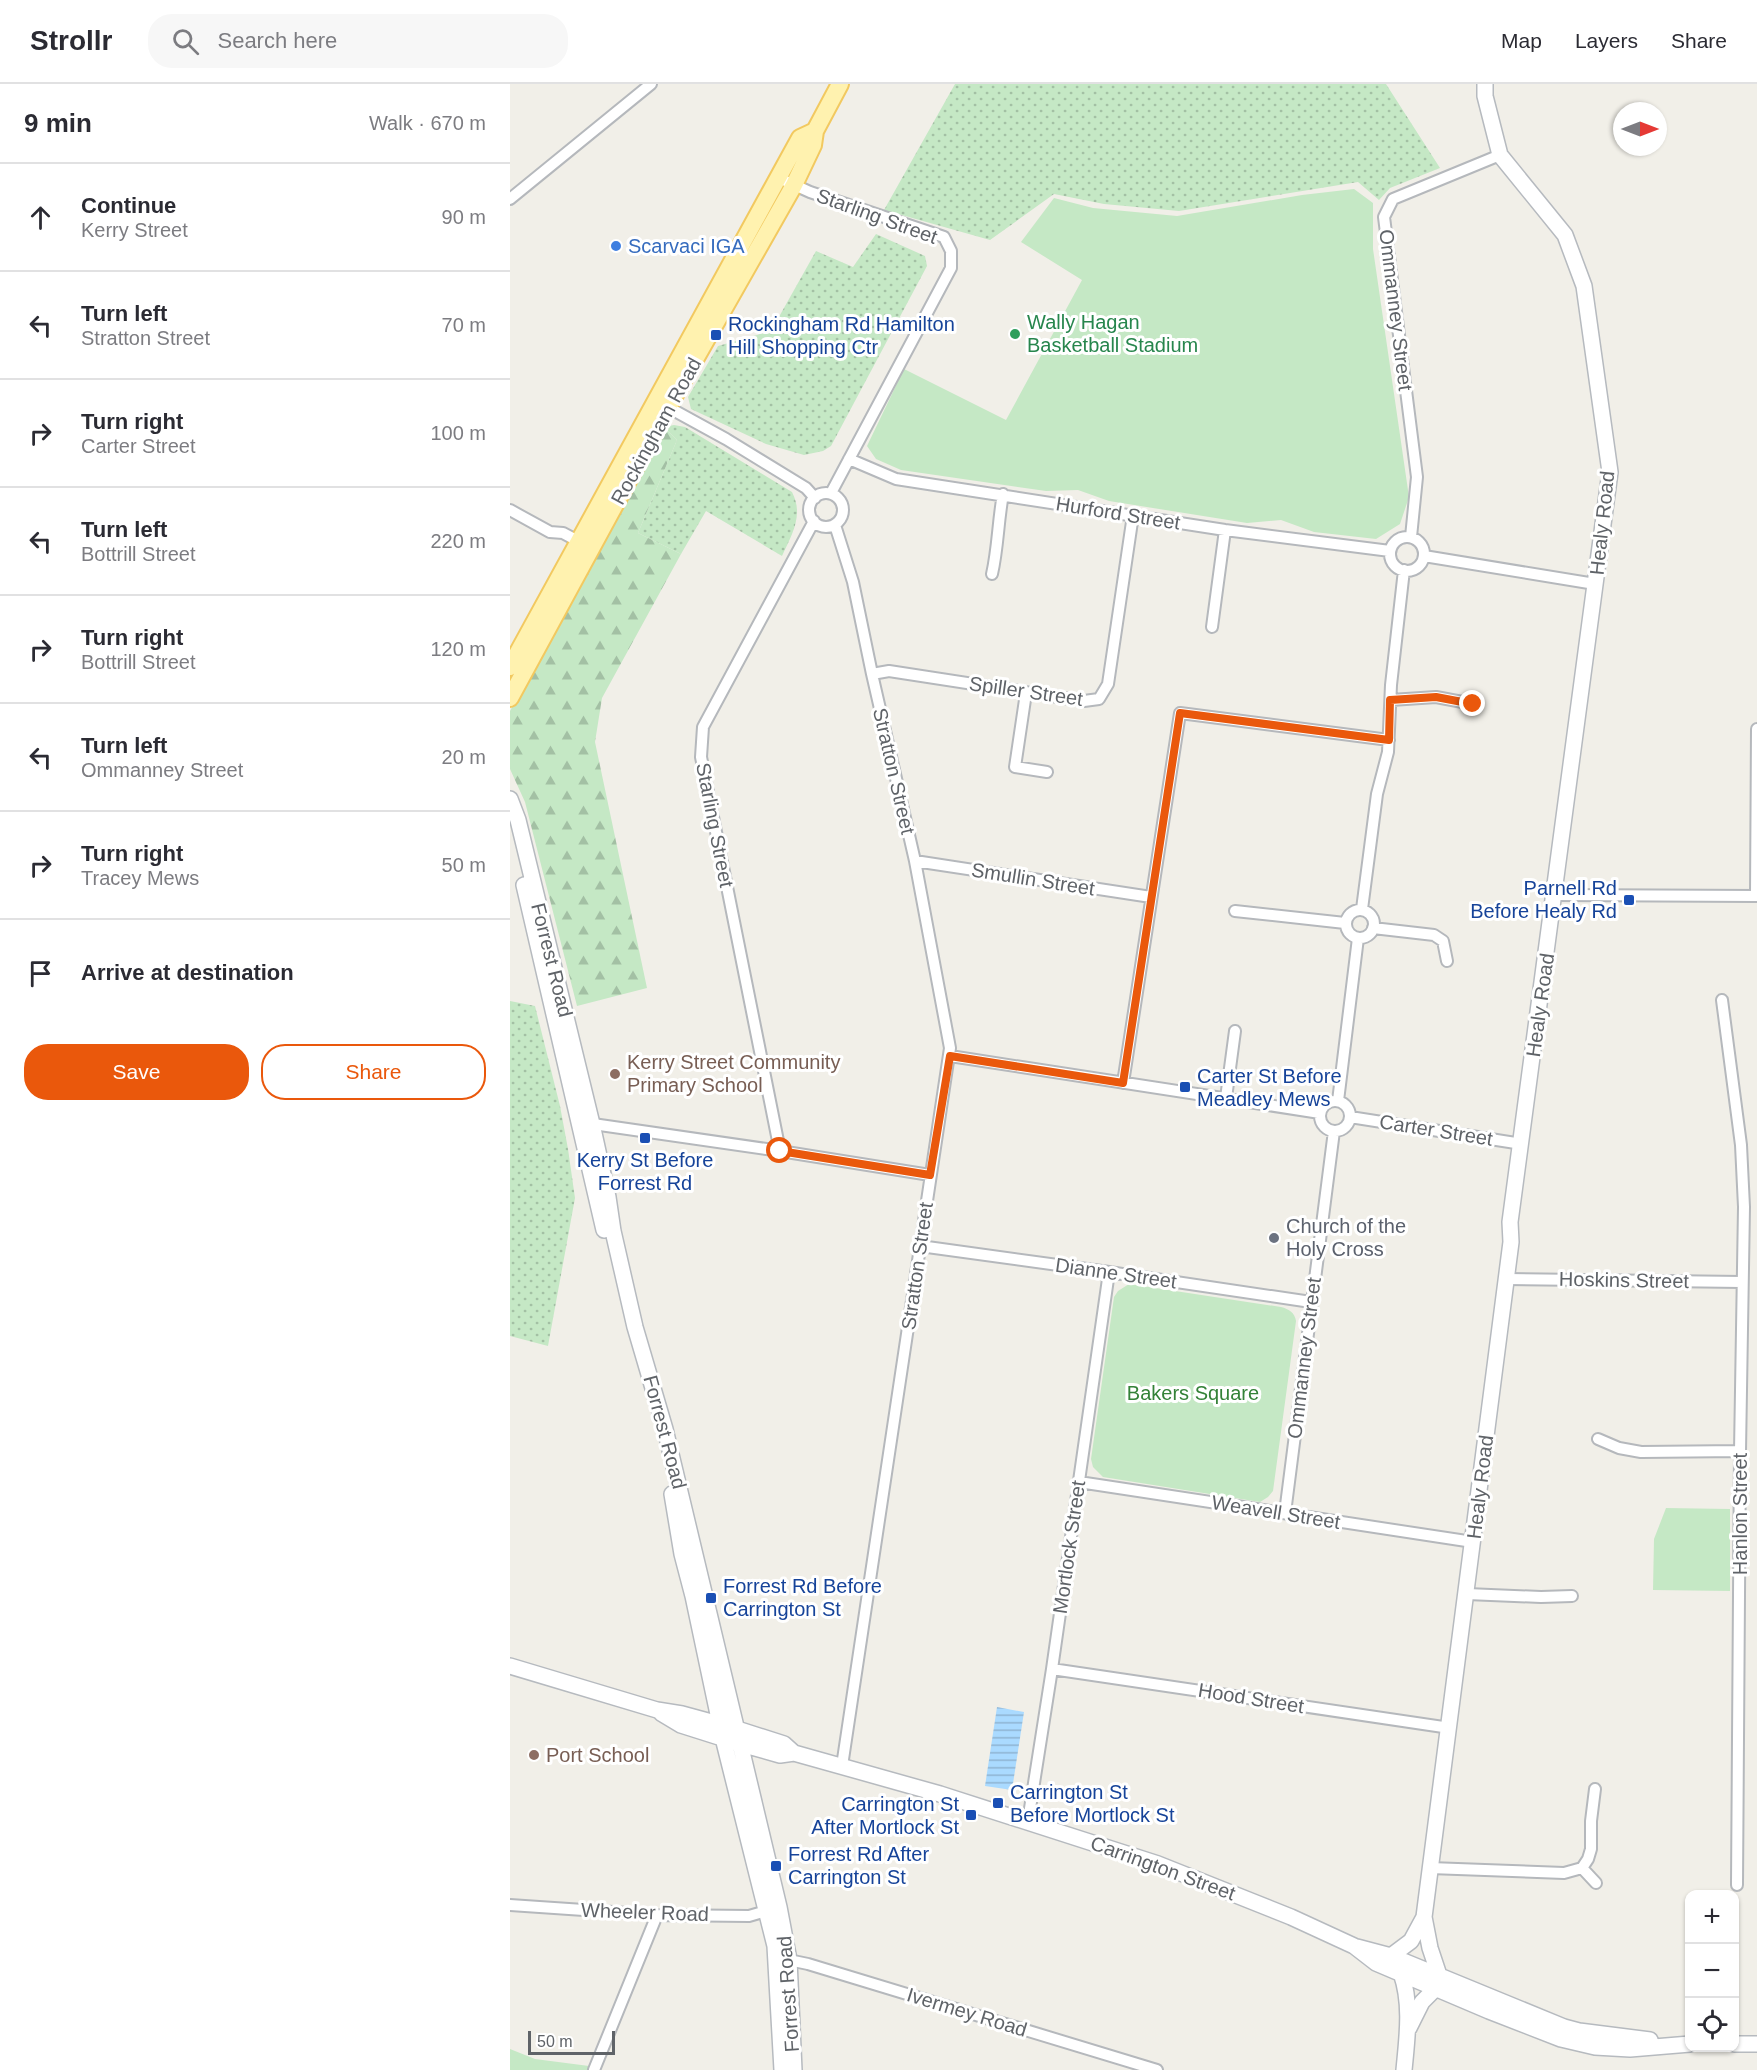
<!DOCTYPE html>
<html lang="en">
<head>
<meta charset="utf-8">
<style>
	:root { --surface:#fff; --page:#f7f7f7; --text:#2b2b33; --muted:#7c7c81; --line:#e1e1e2; --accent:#ea580c }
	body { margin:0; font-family:Arial,sans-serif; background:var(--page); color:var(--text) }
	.controls { position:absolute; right:18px; bottom:18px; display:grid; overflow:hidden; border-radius:12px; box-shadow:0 2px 4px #0004 }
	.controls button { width:54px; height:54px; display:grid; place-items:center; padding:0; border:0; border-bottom:2px solid var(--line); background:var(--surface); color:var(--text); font:30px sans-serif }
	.compass { position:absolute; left:1103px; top:18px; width:54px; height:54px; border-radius:50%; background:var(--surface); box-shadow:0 2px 4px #0004; rotate:90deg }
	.scale { position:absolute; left:18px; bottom:15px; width:87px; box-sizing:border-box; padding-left:6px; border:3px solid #5f6368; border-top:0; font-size:16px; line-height:21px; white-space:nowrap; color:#5f6368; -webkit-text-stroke:4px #fff; paint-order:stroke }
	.stop { position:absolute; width:18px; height:18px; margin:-14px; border:4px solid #ea580c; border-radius:50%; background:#fff }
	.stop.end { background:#ea580c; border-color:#fff; box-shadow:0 2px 6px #0008 }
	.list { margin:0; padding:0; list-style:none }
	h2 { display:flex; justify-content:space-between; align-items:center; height:78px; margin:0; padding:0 24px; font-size:26px }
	h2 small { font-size:20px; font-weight:400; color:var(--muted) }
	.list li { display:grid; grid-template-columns:39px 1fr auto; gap:18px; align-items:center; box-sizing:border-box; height:108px; padding:0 24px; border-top:2px solid var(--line) }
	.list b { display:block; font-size:22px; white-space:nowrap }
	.list p { margin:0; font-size:20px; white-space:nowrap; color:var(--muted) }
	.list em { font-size:20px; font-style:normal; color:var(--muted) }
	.actions { display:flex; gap:12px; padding:18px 24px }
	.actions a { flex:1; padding:14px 0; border:2px solid var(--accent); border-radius:24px; text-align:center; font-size:21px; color:var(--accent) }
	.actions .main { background:var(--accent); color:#fff }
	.icon { flex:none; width:33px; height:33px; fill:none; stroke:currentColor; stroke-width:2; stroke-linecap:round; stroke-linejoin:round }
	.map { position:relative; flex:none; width:1247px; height:1986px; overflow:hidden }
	header { display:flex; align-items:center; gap:36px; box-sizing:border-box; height:84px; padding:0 30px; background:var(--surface); border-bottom:2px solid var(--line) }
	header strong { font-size:28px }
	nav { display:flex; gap:33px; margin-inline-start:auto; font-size:21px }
	.search { width:420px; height:54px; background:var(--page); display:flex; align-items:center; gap:15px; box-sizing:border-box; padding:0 21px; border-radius:24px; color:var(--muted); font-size:22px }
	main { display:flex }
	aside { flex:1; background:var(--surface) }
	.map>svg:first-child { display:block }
	.grass { fill:url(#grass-dots) }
	.forest { fill:url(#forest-firs) }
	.park { fill:#c5e8c5 }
	.water { fill:url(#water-rules) }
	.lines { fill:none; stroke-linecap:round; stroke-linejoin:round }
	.street-casing { stroke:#b5b8bc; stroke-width:14 }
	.secondary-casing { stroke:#b6babf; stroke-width:18 }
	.primary-casing { stroke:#f2c960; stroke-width:20 }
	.street { stroke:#fff; stroke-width:10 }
	.secondary { stroke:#fff; stroke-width:15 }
	.primary { stroke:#fff2af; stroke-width:16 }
	.route { stroke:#ea580c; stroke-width:8 }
	.shop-dot { fill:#3f7fe0; stroke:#fff; stroke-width:2 }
	.leisure-dot { fill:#2e9e5b; stroke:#fff; stroke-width:2 }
	.transit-dot { fill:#1a4fb4; stroke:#fff; stroke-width:2 }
	.education-dot { fill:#8d6e63; stroke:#fff; stroke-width:2 }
	.worship-dot { fill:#6b7280; stroke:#fff; stroke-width:2 }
	.labels { text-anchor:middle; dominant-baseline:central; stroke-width:6; stroke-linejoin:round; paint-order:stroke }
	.street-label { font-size:20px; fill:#5f6368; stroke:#fff }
	.shop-label { font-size:20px; fill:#366cbe; stroke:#fff; text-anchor:start }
	.leisure-label { font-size:20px; fill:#27864d; stroke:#fff; text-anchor:start }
	.transit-label { font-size:20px; fill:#164399; stroke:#fff; text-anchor:start }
	.education-label { font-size:20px; fill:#785e54; stroke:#fff; text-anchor:start }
	.worship-label { font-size:20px; fill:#5b616d; stroke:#fff; text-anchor:start }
	.park-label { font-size:20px; fill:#348238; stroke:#fff }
</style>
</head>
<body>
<header>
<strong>Strollr</strong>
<div class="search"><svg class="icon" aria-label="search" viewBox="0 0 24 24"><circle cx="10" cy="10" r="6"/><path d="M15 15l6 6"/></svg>Search here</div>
<nav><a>Map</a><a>Layers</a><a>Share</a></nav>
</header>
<main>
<aside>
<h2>9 min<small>Walk · 670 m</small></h2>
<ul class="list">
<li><svg class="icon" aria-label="ahead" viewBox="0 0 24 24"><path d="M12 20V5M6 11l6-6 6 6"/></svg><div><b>Continue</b><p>Kerry Street</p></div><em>90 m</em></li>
<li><svg class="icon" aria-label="left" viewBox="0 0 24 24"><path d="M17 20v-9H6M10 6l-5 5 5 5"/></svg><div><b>Turn left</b><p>Stratton Street</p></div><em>70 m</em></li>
<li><svg class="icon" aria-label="right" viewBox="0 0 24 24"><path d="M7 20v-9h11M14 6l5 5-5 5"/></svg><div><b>Turn right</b><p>Carter Street</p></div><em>100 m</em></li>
<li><svg class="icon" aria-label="left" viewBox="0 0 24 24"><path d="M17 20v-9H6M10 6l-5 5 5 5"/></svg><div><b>Turn left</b><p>Bottrill Street</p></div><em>220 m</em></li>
<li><svg class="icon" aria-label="right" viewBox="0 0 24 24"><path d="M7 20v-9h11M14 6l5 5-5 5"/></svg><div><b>Turn right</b><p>Bottrill Street</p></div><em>120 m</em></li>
<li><svg class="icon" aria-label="left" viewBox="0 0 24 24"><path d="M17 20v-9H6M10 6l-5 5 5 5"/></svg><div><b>Turn left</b><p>Ommanney Street</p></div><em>20 m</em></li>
<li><svg class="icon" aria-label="right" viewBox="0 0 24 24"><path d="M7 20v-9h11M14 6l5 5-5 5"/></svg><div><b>Turn right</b><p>Tracey Mews</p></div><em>50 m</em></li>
<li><svg class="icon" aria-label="arrive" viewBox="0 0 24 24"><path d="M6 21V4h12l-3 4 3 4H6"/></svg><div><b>Arrive at destination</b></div></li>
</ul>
<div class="actions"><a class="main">Save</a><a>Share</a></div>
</aside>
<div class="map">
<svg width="1247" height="1986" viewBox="0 0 1247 1986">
	<defs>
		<pattern id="grass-dots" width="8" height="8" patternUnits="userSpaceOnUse" patternTransform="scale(1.5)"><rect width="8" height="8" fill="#c5e8c5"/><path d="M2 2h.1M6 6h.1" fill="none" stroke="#a3c0a4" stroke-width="1.8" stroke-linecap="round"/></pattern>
		<pattern id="forest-firs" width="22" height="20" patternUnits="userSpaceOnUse" patternTransform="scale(1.5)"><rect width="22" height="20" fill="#c5e8c5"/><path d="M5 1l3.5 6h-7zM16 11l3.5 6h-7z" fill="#a3c0a4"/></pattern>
		<pattern id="water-rules" width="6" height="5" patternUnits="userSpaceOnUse" patternTransform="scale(1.5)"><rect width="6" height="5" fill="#aadaff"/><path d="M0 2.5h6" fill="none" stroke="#8eb4d2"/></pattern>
	</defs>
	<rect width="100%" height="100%" fill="#f1efe8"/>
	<path class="grass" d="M445,0H876L930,84L880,104L869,116L848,98L669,127L594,120L544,110L480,156L374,126Z
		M366,150L415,172L417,182L321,362L313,367L294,371L256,360L181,325L178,313L208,262L261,247L306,167L343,183Z
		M164,341L175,343L282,408C294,431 282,450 272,472L196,427L171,470L128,449L167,356L154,343Z
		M0,917L25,922L50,1022L58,1065L65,1114L38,1262L0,1252Z"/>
	<path class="forest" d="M154,343L167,356L128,449L171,470L92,614L85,658L137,904L67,922L15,718L0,685V627Z"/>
	<path class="park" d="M844,105L863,119V165L899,413L890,440L866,455L804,448L771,436L737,439L599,417L568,406L536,407L391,386L366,375L357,362L394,285L496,336L572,196L511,158L544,114L583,124L667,132L792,111Z
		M619,1200L771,1223C779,1225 785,1229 786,1237L763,1407L758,1413L750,1418L593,1393L583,1383L581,1375L604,1213L608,1207Z
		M1156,1424L1220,1425V1507L1143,1506L1144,1455Z
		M0,1965L25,1975L79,1982L78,1986H0Z"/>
	<path class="water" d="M487,1623L514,1628L502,1706L475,1702Z"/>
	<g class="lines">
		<g class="street-casing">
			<path id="street" d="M269,94L300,108L434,153L441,167V184L321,409
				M0,115L141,0
				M154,321L216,355L296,404L305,414
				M339,375L386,395L715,446L880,467
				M299 426a17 17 0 1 1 34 0a17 17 0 1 1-34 0Z
				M0,426L40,448L53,449L68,457
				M325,441L343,498L362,590L405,777L440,964L332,1682
				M901,453L907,393L874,133L883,115L990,71
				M880 470a17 17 0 1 1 34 0a17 17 0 1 1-34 0Z
				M914,472L1085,500
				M482,490C488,464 488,437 493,410
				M702,543L715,446
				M362,590L379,587L574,617L589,615L598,600L623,431
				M516,609L505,683L537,688
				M881,616L926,613L963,620
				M405,777L641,813
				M1044,811L1247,812
				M1246,812L1247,645
				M852,825L867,710L878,668L881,601L894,486
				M836 840a14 14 0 1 1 28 0a14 14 0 1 1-28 0Z
				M725,827L835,839
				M863,844L924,851L933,857L937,877
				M1212,916L1231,1061L1234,1123L1230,1367L1227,1801
				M440,972L810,1029
				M613,999L670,629L879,656
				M716,1014L725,947
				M828,1017L848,854
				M810 1032a15 15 0 1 1 30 0a15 15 0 1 1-30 0Z
				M840,1033L1012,1060
				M76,1039L270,1067L420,1091
				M270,1067L191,673L193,643L304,437
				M410,1162L599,1188L801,1218
				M996,1195L1232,1198
				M1088,1355L1109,1364L1131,1368L1230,1367
				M569,1398L963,1458
				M775,1429L824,1047
				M957,1510L1031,1513L1062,1512
				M542,1585L940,1644
				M518,1737L542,1585L599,1188
				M920,1784L1054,1789L1072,1784L1078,1775L1081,1765V1737L1085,1705
				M1072,1784L1086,1799
				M0,1821L147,1831L239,1832L263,1825
				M274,1875L298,1880L647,1986
				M84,1986L147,1831"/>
		</g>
		<g class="secondary-casing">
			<path id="secondary" d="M0,715L8,736L82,1040L98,1113L103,1147L125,1243L155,1345L269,1823L279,1876L284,1986
				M14,801L94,1146
				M162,1410L172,1470L183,1512L213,1654L265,1862L272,1986
				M0,1582L147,1626L172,1630L227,1645L274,1660L284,1669L430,1710L648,1780L781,1833L844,1862L866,1879L979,1927L1051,1955L1085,1963L1120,1965L1180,1960
				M151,1629L171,1641L231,1660L270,1671L284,1669
				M847,1863L881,1872L1054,1943L1069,1947L1140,1956
				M881,1872L901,1857L914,1833
				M891,1889C902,1920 897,1954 894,1986
				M929,1891L920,1864L914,1833L1001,1158L1000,1138L1100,388L1074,202L1055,151L990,71L975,12V0
				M899,1944L912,1918L925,1905
				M1224,1960H1247"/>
		</g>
		<g class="primary-casing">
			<path id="primary" d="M0,583L290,54L305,47
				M0,614L158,323L284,101L303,61L305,47L330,0"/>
		</g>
		<use href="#street" class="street"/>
		<use href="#secondary" class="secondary"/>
		<use href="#primary" class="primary"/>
	</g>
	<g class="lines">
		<path class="route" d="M270,1067L420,1091L440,972L613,999L670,629L879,656L880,616L926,613L963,620"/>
	</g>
	<circle class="shop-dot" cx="106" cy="162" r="6"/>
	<circle class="leisure-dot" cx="505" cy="250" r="6"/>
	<g class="transit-dot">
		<rect x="200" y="245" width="12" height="12" rx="3"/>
		<rect x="1113" y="810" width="12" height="12" rx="3"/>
		<rect x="669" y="997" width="12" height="12" rx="3"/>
		<rect x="129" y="1048" width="12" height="12" rx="3"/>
		<rect x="195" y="1508" width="12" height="12" rx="3"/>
		<rect x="482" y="1713" width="12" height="12" rx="3"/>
		<rect x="455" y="1725" width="12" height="12" rx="3"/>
		<rect x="260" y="1776" width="12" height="12" rx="3"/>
	</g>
	<g class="education-dot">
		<circle cx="105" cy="990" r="6"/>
		<circle cx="24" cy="1671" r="6"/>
	</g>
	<circle class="worship-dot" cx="764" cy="1154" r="6"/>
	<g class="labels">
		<g class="street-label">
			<text transform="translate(367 132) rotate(20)">Starling Street</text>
			<text transform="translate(886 226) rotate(83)">Ommanney Street</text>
			<text transform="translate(146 347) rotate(-61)">Rockingham Road</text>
			<text transform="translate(608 429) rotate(9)">Hurford Street</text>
			<text transform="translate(1092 439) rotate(-84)">Healy Road</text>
			<text transform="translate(516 607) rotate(8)">Spiller Street</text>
			<text transform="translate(384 687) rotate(77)">Stratton Street</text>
			<text transform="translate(205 741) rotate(79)">Starling Street</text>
			<text transform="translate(523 795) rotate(9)">Smullin Street</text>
			<text transform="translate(42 876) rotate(76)">Forrest Road</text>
			<text transform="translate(1030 921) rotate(-82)">Healy Road</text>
			<text transform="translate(926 1046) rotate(9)">Carter Street</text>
			<text transform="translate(407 1182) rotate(-82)">Stratton Street</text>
			<text transform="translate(606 1189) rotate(8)">Dianne Street</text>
			<text transform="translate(1114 1196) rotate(1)">Hoskins Street</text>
			<text transform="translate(794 1274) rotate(-83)">Ommanney Street</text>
			<text transform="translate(155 1348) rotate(75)">Forrest Road</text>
			<text transform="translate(970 1403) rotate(-83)">Healy Road</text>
			<text transform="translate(766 1428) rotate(9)">Weavell Street</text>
			<text transform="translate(1230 1430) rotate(-90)">Hanlon Street</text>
			<text transform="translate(559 1463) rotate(-82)">Mortlock Street</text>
			<text transform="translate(741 1614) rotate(9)">Hood Street</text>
			<text transform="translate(653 1784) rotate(20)">Carrington Street</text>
			<text transform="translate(135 1828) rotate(2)">Wheeler Road</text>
			<text transform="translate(278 1910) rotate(-94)">Forrest Road</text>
			<text transform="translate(457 1928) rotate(17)">Ivermey Road</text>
		</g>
		<g class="shop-label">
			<text x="118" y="162">Scarvaci IGA</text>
		</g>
		<g class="leisure-label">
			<text x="517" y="238">Wally Hagan<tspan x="517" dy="23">Basketball Stadium</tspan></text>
		</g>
		<g class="transit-label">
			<text x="218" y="240">Rockingham Rd Hamilton<tspan x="218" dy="23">Hill Shopping Ctr</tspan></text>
			<text x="1107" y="804" text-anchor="end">Parnell Rd<tspan x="1107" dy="23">Before Healy Rd</tspan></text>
			<text x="687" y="992">Carter St Before<tspan x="687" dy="23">Meadley Mews</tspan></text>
			<text x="135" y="1076" text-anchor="middle">Kerry St Before<tspan x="135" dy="23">Forrest Rd</tspan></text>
			<text x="213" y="1502">Forrest Rd Before<tspan x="213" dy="23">Carrington St</tspan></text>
			<text x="500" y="1708">Carrington St<tspan x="500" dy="23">Before Mortlock St</tspan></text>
			<text x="449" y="1720" text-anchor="end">Carrington St<tspan x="449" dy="23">After Mortlock St</tspan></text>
			<text x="278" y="1770">Forrest Rd After<tspan x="278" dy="23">Carrington St</tspan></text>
		</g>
		<g class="education-label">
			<text x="117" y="978">Kerry Street Community<tspan x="117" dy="23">Primary School</tspan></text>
			<text x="36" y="1671">Port School</text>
		</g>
		<g class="worship-label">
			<text x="776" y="1142">Church of the<tspan x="776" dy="23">Holy Cross</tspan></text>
		</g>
		<g class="park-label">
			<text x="683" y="1309">Bakers Square</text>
		</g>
	</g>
</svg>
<div class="controls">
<button>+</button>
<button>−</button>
<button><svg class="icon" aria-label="locate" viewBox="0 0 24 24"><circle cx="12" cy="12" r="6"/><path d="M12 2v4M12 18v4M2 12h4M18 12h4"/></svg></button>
</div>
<svg class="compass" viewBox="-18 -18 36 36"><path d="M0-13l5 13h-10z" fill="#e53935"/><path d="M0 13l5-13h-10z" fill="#7c7c81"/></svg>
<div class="scale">50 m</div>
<div class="stop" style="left:270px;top:1067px"></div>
<div class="stop end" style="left:963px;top:620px"></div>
</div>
</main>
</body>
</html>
